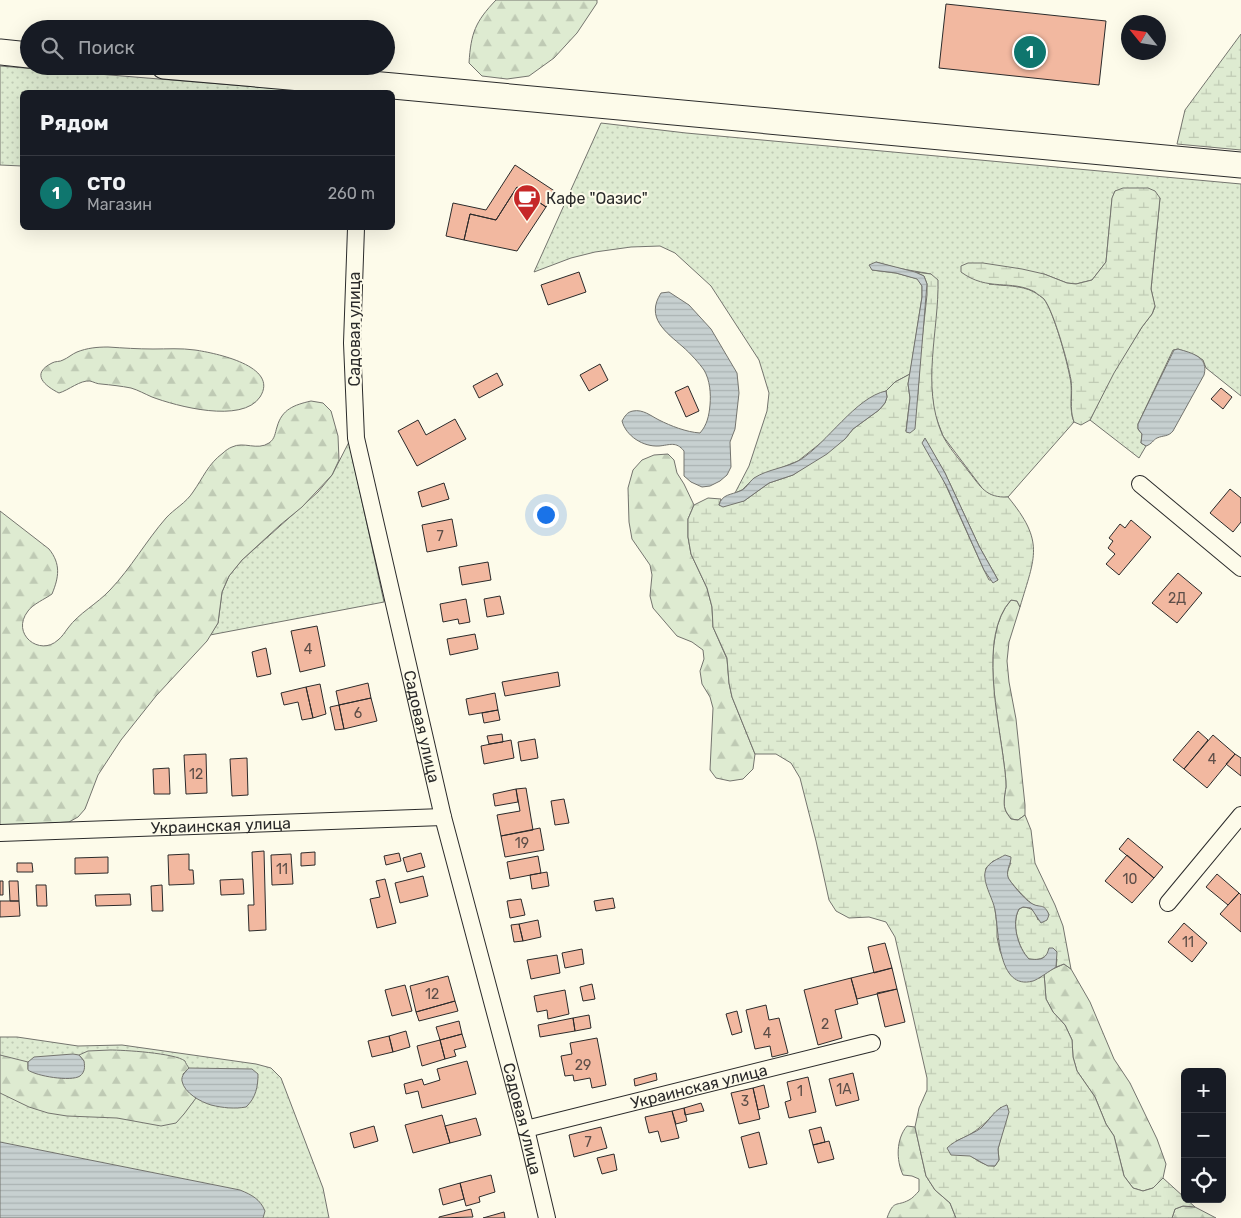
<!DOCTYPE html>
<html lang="ru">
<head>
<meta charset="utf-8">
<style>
	:root { --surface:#171b24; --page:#242831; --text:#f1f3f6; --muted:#9ea1a6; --line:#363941; --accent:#0f766e }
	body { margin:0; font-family:Rubik,sans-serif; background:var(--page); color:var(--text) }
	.controls { position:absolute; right:15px; bottom:15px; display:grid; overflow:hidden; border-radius:8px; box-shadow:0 5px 20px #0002 }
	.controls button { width:45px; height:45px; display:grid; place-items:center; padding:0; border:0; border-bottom:1px solid var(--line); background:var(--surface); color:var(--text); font:25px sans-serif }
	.compass { position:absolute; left:1121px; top:15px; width:45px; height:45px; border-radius:50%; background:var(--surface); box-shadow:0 5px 20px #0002; rotate:300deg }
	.you { position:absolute; left:545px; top:514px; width:18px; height:18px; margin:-12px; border:4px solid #fff; border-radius:50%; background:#1a73e8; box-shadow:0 0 0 8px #1a73e833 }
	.badge { display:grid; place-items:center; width:32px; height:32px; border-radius:50%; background:var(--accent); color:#fff; font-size:16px; font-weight:700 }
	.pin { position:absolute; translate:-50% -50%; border:2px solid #fff; box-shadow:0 1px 5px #0006 }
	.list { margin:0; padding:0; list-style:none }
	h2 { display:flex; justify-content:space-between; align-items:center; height:65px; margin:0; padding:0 20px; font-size:21px }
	h2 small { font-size:16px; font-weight:400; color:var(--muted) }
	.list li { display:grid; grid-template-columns:32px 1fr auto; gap:15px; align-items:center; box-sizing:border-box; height:75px; padding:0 20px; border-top:1px solid var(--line) }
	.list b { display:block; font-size:19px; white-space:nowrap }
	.list p { margin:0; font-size:16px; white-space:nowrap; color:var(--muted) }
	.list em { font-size:16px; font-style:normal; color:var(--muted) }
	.icon { flex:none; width:28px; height:28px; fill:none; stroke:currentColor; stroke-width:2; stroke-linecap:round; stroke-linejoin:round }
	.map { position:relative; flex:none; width:1241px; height:1218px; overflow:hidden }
	.search { position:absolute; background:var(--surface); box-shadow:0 5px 20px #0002; left:20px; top:20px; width:375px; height:55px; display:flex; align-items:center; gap:12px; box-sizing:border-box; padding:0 18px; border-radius:28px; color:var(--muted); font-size:19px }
	.panel { position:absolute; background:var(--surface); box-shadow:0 5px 20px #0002; left:20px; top:90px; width:375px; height:140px; border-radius:8px }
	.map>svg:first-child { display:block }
	.grass { fill:url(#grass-dots); stroke:#74746e }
	.forest { fill:url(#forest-firs); stroke:#74746e }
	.wetland { fill:url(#wetland-marsh); stroke:#74746e; fill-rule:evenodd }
	.water { fill:url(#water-rules); stroke:#74746e }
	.building { fill:#f2b8a0; stroke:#2b2b2b }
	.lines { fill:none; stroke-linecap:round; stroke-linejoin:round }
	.street-casing { stroke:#2b2b2b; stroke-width:18 }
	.primary-casing { stroke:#2b2b2b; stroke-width:27 }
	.street { stroke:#fdfbea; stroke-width:16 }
	.primary { stroke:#fdfbea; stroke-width:25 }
	.labels { text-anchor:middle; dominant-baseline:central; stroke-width:4; stroke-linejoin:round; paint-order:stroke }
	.number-label { font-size:14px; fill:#5d4e48 }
	.poi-label { font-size:16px; fill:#2b2b2b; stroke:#fdfbea; text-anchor:start }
	.street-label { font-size:16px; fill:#2b2b2b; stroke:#fdfbea }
</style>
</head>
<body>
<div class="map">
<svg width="1241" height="1218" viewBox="0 0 1241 1218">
	<defs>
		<pattern id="grass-dots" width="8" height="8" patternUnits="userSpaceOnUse" patternTransform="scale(1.25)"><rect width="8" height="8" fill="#deebd1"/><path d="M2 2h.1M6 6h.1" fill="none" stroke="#bfcab4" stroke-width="1.8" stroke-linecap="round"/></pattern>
		<pattern id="forest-firs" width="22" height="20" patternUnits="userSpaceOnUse" patternTransform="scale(1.25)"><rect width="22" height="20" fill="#deebd1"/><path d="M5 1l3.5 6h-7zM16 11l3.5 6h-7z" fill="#bfcab4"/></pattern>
		<pattern id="wetland-marsh" width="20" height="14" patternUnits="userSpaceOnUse" patternTransform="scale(1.25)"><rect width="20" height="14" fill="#deebd1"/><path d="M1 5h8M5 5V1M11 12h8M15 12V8" fill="none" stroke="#bfcab4"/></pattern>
		<pattern id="water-rules" width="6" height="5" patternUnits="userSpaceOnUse" patternTransform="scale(1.25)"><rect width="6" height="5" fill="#c7d0d0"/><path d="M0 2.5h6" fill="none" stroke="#abb3b3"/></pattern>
	</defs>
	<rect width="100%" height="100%" fill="#fdfbea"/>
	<path class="grass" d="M0,66L318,92H22V166L0,165Z
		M601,123L686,133L1241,184V396L1206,368L1203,360L1197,356L1178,349L1173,350L1138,424V429L1142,434L1141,443L1146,446L1139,458L1090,420L1113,373L1142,327L1152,314L1155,307L1151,289L1160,198L1115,191L1112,199L1106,262L1092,280L1076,284L1067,283L1044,274L989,284C1004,286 1021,285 1034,292C1037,294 1042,297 1044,299C1054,312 1069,367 1071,384C1072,397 1069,410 1074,422L1008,497L998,498L985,492L943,436L934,412L931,384V274L897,268L876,262L872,270L896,273L918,279L922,286V297L910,374L895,382L886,391L869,399L844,420L827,438L798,461L753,479L742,490L735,493L749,466L767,411L769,393L759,360L711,286L675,253L660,246L631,247L595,252L571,258L534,272Z
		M349,442L384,602L210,635L218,623L222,592L229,576L242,560L318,492L332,475Z
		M0,1037H17L78,1046L122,1045L256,1064L271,1068L281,1078L323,1188L329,1218H0Z"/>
	<path class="forest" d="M496,0H597V3L577,33L554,58L529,76L507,79L482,76L469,63C471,33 475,22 496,0Z
		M108,347C123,348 138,349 153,349C167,349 181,348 195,350C215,353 280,366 260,397C242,424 176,406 152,397C145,394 138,390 131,388C121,386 111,385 101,384C97,384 94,382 90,381C80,380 69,390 59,393C45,386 30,374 52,363C55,361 60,362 63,360C68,358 72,354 77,352C87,348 97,347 108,347Z
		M311,401L323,403L331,411L338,436L339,460L332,475L302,507L280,525L242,560L229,576L222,592L218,623L207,641L156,696L121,740L98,775L85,809L78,817L69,822L0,826V511L49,549C61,564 59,577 52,594C45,599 33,604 28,611C10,634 40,657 58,640C62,637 65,632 68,628C79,613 97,604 110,590C131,568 146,541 166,518C174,509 186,503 193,492C203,478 208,464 223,453C225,451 229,448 232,447C244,441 257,451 269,443C275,439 275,433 277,427C282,409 294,405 311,401Z
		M668,454L674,460L677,473L684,484L694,505L688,519V537L691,554L707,588L712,607L713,627L727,659L729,683L732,697L755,754L753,769L743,779L730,781L716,778L710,770L713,708L710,697L702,684L700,671L704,659L703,650L692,642L677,636L653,608L650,596L652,575L650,565L632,539L629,522L628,488L633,470L642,460L654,455Z
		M1011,600L1017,601L1020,607L1009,642L1007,661L1009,682L1016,719L1025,805V815L1018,820L1011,819C1009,816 1006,812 1005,809C1003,803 1005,793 1006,787C1006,779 1005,771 1004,764C999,720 978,637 1011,600Z
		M1064,964L1071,969L1090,1002L1114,1059L1130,1083L1157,1139L1166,1164L1163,1178L1153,1188L1143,1191L1133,1188L1124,1176L1114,1136L1106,1124L1095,1097L1077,1071L1073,1057L1072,1040L1065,1025L1053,1012L1046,999L1044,973Z
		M110,1050C123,1050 175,1053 185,1061C185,1062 188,1067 189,1068L183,1074L187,1090L196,1098L184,1114L176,1123L161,1126L117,1118L67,1116L48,1113L29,1107L0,1093V1055L28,1062V1069L84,1061L79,1055L88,1051Z
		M907,1126L915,1127L926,1176L935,1190L950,1203L956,1218H887C894,1199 896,1207 909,1200C913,1198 916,1194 919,1191V1179L912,1176L903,1175C896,1160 896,1139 907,1126Z
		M1183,1206L1195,1207L1216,1218H1172L1175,1209Z"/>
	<path class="wetland" d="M1241,34V150L1177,144L1185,110Z
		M1123,188H1148L1155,191L1160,198L1151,289L1155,306L1152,314L1142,327L1114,373L1090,420L1081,425L1074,422C1069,409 1073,394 1071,380C1068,363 1054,312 1044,299C1042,297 1037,294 1035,292C1011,279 988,292 961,272V266L968,263H983L1022,269L1044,274L1067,283L1076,284L1092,280L1106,262L1112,198L1115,191Z
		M915,272L931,274L938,280C939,331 921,385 942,434C948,447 960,460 969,472C981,487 986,498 1008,497C1045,542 1035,556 1020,607L1017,601L1011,600C978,636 999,720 1004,764C1005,771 1006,779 1006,787C1005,793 1003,803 1005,809C1006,813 1009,816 1011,819L1018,820L1025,815L1031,830L1035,863L1055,905L1063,926L1071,969L1064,964L1056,967L1057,959L1047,955C1041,960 1036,960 1029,959C1018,948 1011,924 1019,909L1023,907C1032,908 1035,911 1038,920L1049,915C1045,906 1042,908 1034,905C1030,904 1010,882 1008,878C1006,873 1009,867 1011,863L993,861L986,868L985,876L994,901L997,926V937L1000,951L1010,974L1040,978L1044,973L1046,999L1053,1012L1065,1025L1072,1040L1073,1057L1077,1071L1095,1097L1106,1124L1114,1136L1124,1176L1133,1188L1143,1191L1153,1188L1163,1178L1195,1207L1183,1206L1175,1209L1172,1218H956L950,1203L935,1190L926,1176L921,1154L915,1127L919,1108L927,1090V1078L895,937L886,922L869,917L849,918L836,911L829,900L816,841L800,778L791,763L776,754H755L732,697L729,683L727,658L713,627L712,607L707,588L691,554L688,537V519L694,505L708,498L721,499L719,505L744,501L769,483L793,475L845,439L853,429L879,410L885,403L887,397L886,391L895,382L910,374L908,384L910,398L906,431L918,394L920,358L927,295V284L924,276ZM925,439L945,473L979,546L998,580H989L984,570ZM1001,1107L1002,1133L998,1149L999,1160L995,1166C979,1166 966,1152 956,1141C976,1134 987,1121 1001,1107Z"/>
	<path class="water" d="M876,262L915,272L924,276L927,284L915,429L910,433L906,432L910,398L908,384L922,297V286L917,279L896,273L872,270L869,265Z
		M669,292L689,305L711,329L737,373L739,393L735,429L730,442L731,467L727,475L720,481L710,486L702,487L691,482L684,476V451C676,441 670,445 659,446C643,447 626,436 622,421C625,416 627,412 633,411C643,409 651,416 659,420C671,426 686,432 700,433C707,425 709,416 710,405C711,394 710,380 704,370C699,363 690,353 683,347C666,332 645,318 661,293Z
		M1178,349C1192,353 1209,357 1204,375L1173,431C1168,437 1164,435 1157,438C1153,440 1152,444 1146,446L1141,443L1142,434L1138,429V424L1174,350Z
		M886,391L887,397L885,403L879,410L853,429L845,439L827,454L793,475L769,483L744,501L723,507L719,505C722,494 731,495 740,491C746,489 749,482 754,478C768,469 786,468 800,460C827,443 856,397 886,391Z
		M925,438L945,473L979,546L998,580L993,583L984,570L947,487L922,443Z
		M1005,855L1011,857C1011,864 1006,870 1008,877C1009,881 1026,901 1031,903C1040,909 1044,902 1049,915L1047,920L1041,923L1031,908L1023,907L1019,909C1011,923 1018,948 1029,959C1040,960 1046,960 1049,948H1053L1057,952L1056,967C1051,970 1037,980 1033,981C997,991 999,930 995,910C993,898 981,881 986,869C989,862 998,859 1005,855Z
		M73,1054L79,1055L84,1061C85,1067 85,1072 80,1076C71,1082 36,1076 28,1070V1062L34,1057Z
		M189,1068L252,1069L258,1074C258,1086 256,1098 246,1107C235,1109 223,1108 211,1105C201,1102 184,1093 182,1081C181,1076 185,1072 189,1068Z
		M1007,1105L1009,1112L998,1149L999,1160L995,1166H988L970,1156L951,1155L947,1148C956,1139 970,1136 981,1128C990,1120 995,1108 1007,1105Z
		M0,1142L240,1190C252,1195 260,1199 265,1211L263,1218H0Z"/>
	<path class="building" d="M946,4L1106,21L1099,85L939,68Z
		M515,165L556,192L546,207L517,187L496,220L470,214L464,240L446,236L453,203L486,210Z
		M517,187L546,207L517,251L464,240L470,214L496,220Z
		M579,272L586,292L548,305L541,285Z
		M600,364L608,380L589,391L580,375Z
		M497,373L503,385L479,398L473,386Z
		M688,386L699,411L686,417L675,392Z
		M1221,388L1232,397L1223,409L1211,399Z
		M455,419L466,439L417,466L398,431L418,420L426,435Z
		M444,483L449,499L422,507L418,492Z
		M1230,489L1241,498V522L1233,532L1210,513Z
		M452,519L457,546L427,552L422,525Z
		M1131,520L1151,537L1119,575L1106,564L1115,554L1108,548L1113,541L1109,538L1120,524L1125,528Z
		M488,562L491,580L462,585L459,567Z
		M1178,573L1202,593L1177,623L1152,603Z
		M500,596L504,614L487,617L484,599Z
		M466,599L470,622L459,624L458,619L443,622L440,604Z
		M317,626L325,666L300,672L291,631Z
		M475,634L478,649L450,655L447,639Z
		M266,648L271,674L257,677L252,652Z
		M558,672L560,686L505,696L502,682Z
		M368,683L371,698L339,705L336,691Z
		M320,684L326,714L313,718L306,687Z
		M306,687L313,718L302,720L298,702L284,705L281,693Z
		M495,693L498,710L469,715L466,699Z
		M371,698L377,721L344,729L339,705Z
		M339,705L344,729L335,730L330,707Z
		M498,710L500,720L484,723L482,713Z
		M1198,731L1208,740L1184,769L1173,760Z
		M502,734L503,742L489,744L487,736Z
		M1213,735L1235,754L1207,788L1184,769Z
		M535,739L538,758L521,761L518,742Z
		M511,740L514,758L484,764L481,746Z
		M206,754L207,793L186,794L184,755Z
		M1235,754L1241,758V776L1226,764Z
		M247,758L248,795L232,796L230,759Z
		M169,768L170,794H154L153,769Z
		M526,788L533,830L501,836L497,815L520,811L516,789Z
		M516,789L518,802L495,806L493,794Z
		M564,799L569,823L555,825L551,801Z
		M540,828L544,850L505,857L501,836Z
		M1128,838L1163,867L1154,878L1119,849Z
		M264,851L266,930L249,931L248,905H254L252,852Z
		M315,852V865L301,866V853Z
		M399,853L401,861L386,865L384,856Z
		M421,853L425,867L407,872L403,858Z
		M189,854V870H193L194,884L169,885L168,855Z
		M291,854L293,884L272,885L271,855Z
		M1127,855L1154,878L1132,903L1105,881Z
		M538,856L541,873L510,879L507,862Z
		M108,857V873L75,874V858Z
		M17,863H32L33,872H17Z
		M547,872L549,886L532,889L530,875Z
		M1217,874L1239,893L1228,905L1206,887Z
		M423,876L428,896L400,903L395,883Z
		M243,879L244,894L221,895L220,880Z
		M385,879L396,923L377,928L370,899L380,897L376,881Z
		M0,881H3V895H0Z
		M9,881H18L19,901H10Z
		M36,885H46L47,906H37Z
		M162,885L163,911H152L151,886Z
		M1239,893L1241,895V932L1220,914Z
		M130,894L131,905L96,906L95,895Z
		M613,898L615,908L596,911L594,901Z
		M521,899L525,915L510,918L507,901Z
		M0,901H19L20,916L0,917Z
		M538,920L541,937L523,941L519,924Z
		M1184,923L1207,943L1192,962L1168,942Z
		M519,924L523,941L514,942L511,925Z
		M885,943L892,968L874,973L868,947Z
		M582,949L584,964L565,968L562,953Z
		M557,955L560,973L531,979L527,960Z
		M892,968L897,989L857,999L851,978Z
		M448,976L455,1001L416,1012L410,986Z
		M851,978L858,1004L835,1010L842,1038L818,1045L804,990Z
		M592,984L595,999L583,1001L580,987Z
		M405,985L412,1011L392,1016L385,990Z
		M897,989L905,1022L885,1027L877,993Z
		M565,990L569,1014L548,1019L547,1010L537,1012L534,996Z
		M455,1001L458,1011L419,1021L416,1012Z
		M766,1005L769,1020L779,1018L788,1053L772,1057L770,1046L755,1049L746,1010Z
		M737,1011L742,1032L732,1035L726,1014Z
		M589,1015L591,1028L575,1031L573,1018Z
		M573,1018L575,1031L540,1037L538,1025Z
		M459,1021L462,1034L440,1040L436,1027Z
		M406,1031L410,1047L393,1052L389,1036Z
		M462,1034L466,1047L454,1050L456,1056L445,1059L440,1040Z
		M389,1036L393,1052L372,1057L368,1041Z
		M597,1038L606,1085L592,1088L590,1078L574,1081L573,1075L565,1076L561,1056L572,1054L570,1043Z
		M440,1040L445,1059L422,1066L417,1046Z
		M467,1061L476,1094L422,1108L418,1091L406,1094L404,1084L422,1079L424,1085L440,1080L437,1069Z
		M656,1073L657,1080L635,1086L634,1079Z
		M853,1073L859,1100L836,1106L829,1079Z
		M808,1077L816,1112L789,1118L785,1102L791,1100L787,1082Z
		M764,1085L769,1107L758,1110L753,1088Z
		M753,1088L760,1119L739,1124L731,1093Z
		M701,1103L704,1111L685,1115L684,1108Z
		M684,1108L687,1121L676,1124L672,1111Z
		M672,1111L679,1138L661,1142L658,1131L649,1133L645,1117Z
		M442,1115L450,1143L413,1153L405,1125Z
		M476,1118L481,1135L450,1143L445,1126Z
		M374,1126L378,1141L354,1148L350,1133Z
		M601,1127L607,1148L574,1157L569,1135Z
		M821,1127L825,1142L813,1145L809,1130Z
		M759,1132L767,1164L749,1168L741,1137Z
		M829,1141L834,1159L818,1163L813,1145Z
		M614,1154L617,1170L602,1174L597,1158Z
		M491,1175L495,1192L479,1197L480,1202L466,1206L460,1183Z
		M460,1183L464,1199L443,1205L439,1189Z
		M471,1209L473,1217L439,1218V1217Z
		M504,1212L505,1218H483Z"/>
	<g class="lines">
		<g class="street-casing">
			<g id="street">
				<path id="s1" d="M356,228L352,343L356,438L443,817L526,1129L547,1218"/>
				<path d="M1140,484L1241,568"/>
				<path id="s2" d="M0,833L443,817"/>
				<path d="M1168,903L1241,815"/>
				<path id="s3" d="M526,1129L872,1043"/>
			</g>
		</g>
		<g class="primary-casing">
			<path id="primary" d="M0,52L29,55
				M164,66L393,86L1241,165"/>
		</g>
		<use href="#street" class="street"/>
		<use href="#primary" class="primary"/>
	</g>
	<defs>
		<g id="cafe-pin" transform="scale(1.4375)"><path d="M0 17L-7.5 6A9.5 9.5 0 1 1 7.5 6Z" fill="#c62828" stroke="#fdfbea"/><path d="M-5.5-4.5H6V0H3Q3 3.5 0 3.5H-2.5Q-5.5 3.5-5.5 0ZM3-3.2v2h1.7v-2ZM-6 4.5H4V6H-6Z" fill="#fff"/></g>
	</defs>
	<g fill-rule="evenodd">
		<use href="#cafe-pin" x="527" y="198"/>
	</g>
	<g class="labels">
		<g class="number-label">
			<text x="440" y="536">7</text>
			<text x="1177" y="598">2Д</text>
			<text x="308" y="649">4</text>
			<text x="358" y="713">6</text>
			<text x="1212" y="759">4</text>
			<text x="196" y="774">12</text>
			<text x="522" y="843">19</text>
			<text x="282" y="869">11</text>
			<text x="1130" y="879">10</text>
			<text x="1188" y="942">11</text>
			<text x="432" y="994">12</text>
			<text x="825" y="1024">2</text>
			<text x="767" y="1033">4</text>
			<text x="583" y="1065">29</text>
			<text x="844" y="1089">1А</text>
			<text x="800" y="1091">1</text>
			<text x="745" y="1101">3</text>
			<text x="588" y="1142">7</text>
		</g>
		<g class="poi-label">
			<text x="546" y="198">Кафе "Оазис"</text>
		</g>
		<g class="street-label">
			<text transform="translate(354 329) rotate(-90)">Садовая улица</text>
			<text stroke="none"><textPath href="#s1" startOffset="506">Садовая улица</textPath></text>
			<text stroke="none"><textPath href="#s2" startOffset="221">Украинская улица</textPath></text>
			<text stroke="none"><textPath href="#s3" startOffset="178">Украинская улица</textPath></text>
			<text stroke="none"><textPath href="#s1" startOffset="911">Садовая улица</textPath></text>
		</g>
	</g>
</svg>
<div class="controls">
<button>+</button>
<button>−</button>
<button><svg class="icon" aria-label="locate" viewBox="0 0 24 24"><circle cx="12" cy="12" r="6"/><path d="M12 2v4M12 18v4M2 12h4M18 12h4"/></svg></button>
</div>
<svg class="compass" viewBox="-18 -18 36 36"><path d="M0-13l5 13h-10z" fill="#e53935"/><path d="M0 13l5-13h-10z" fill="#9ea1a6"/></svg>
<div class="you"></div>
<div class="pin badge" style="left:1030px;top:52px">1</div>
<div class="search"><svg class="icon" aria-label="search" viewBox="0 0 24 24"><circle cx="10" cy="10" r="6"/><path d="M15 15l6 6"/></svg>Поиск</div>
<section class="panel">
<h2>Рядом<small></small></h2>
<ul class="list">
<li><span class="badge">1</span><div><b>СТО</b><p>Магазин</p></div><em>260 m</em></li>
</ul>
</section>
</div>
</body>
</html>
